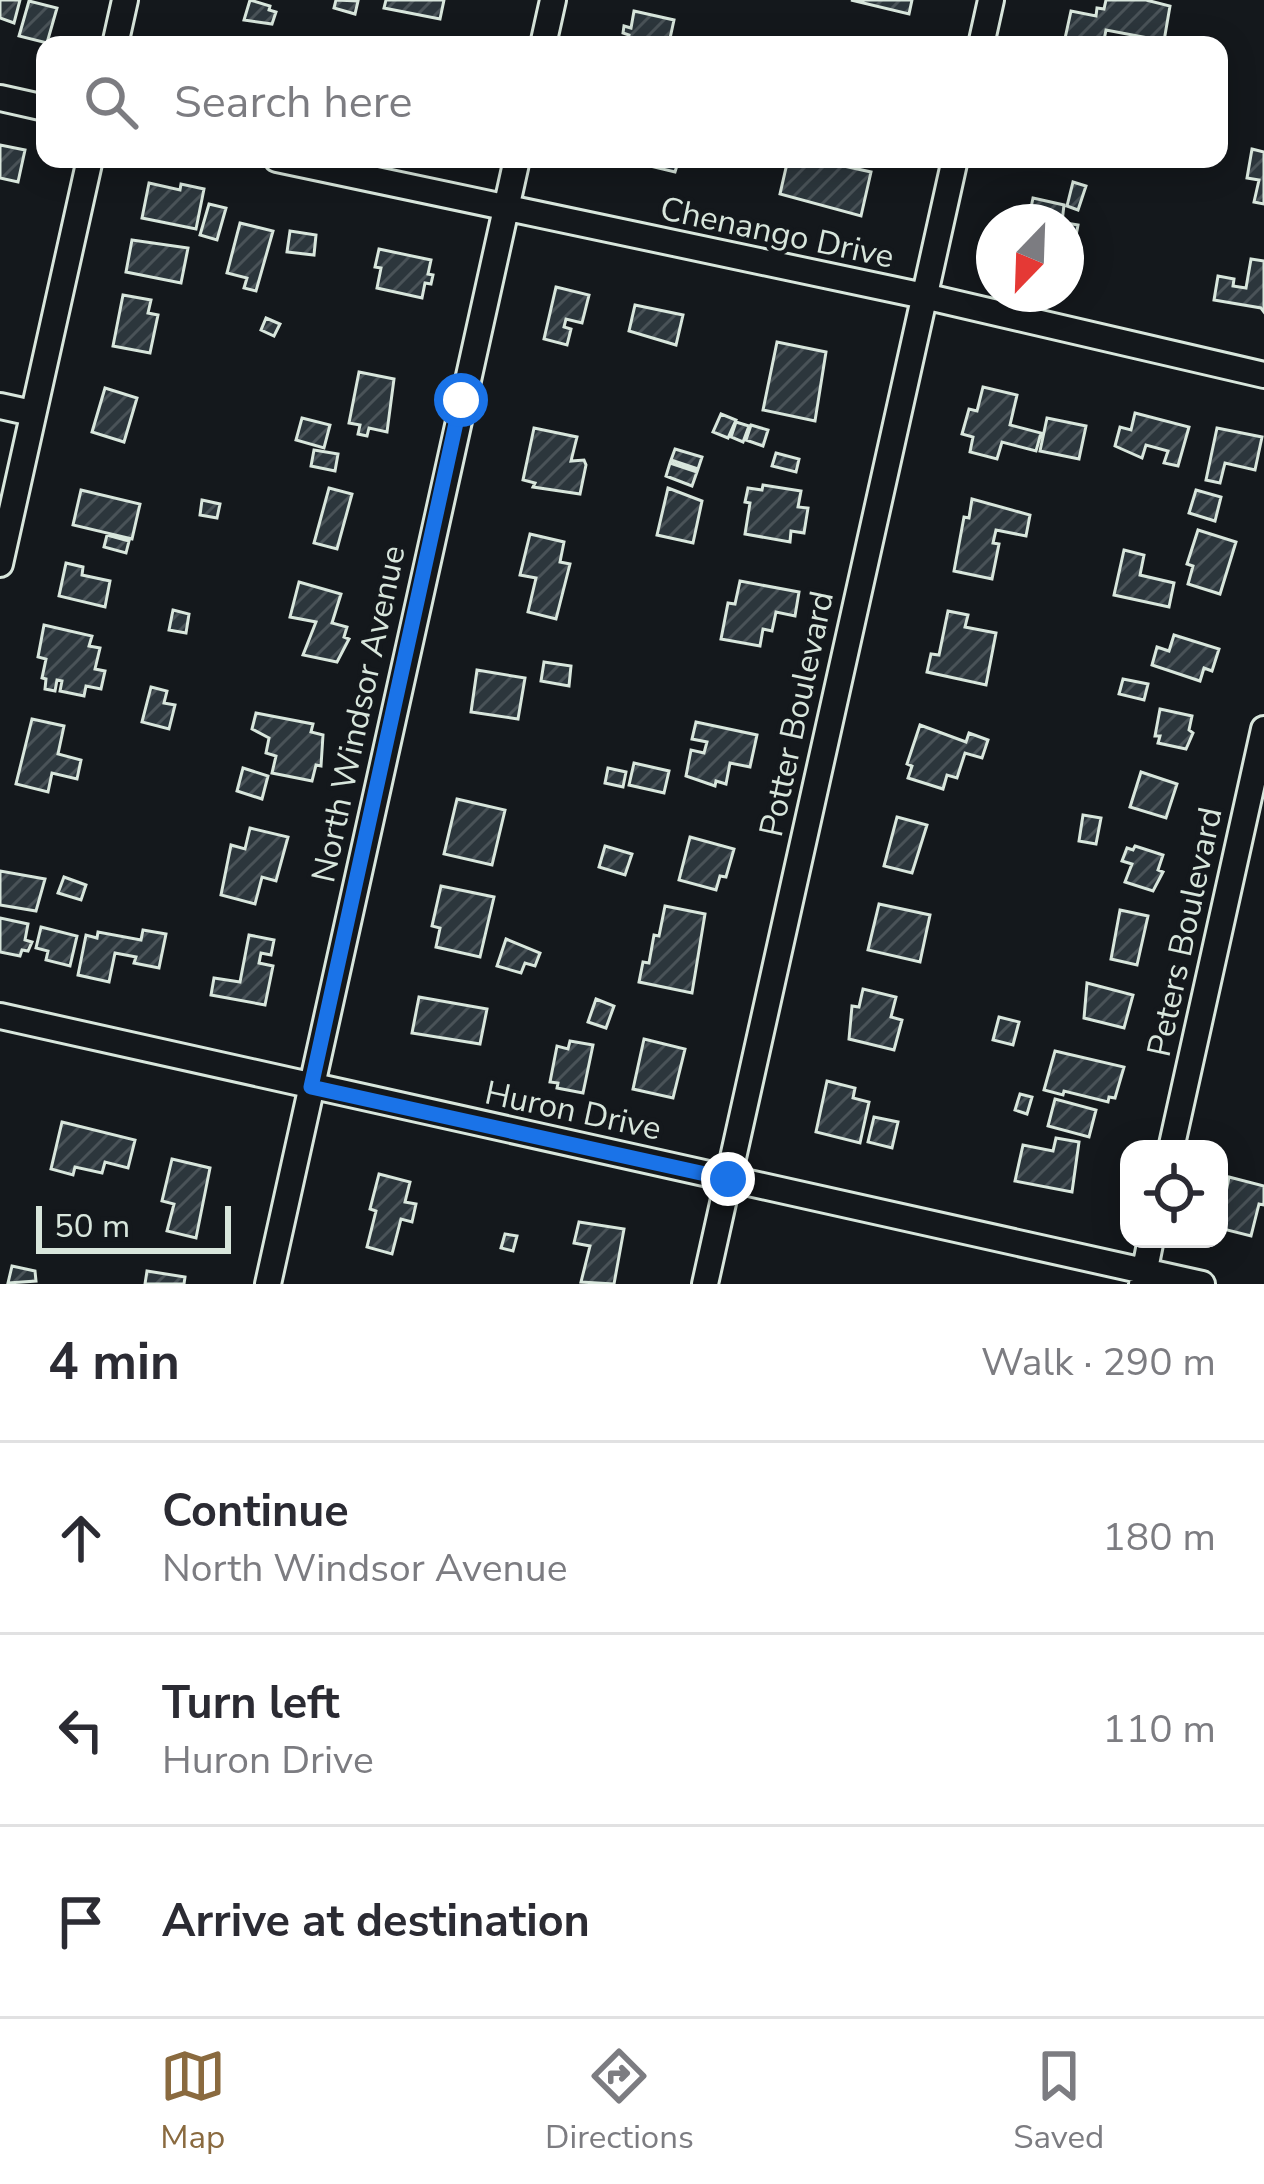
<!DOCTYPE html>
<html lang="en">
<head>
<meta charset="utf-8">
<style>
	:root { --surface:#fff; --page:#f2f2f3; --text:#2b2b33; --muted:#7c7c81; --line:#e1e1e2; --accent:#8a6a3f }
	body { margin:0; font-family:"Nunito Sans",sans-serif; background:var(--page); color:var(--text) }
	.controls { position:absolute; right:36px; bottom:36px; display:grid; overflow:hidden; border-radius:24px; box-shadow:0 6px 30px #0003 }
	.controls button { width:108px; height:108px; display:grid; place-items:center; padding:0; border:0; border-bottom:3px solid var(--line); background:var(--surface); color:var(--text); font:60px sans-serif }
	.compass { position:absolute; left:976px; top:204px; width:108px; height:108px; border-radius:50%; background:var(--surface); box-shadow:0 6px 30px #0003; rotate:203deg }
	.scale { position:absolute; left:36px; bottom:30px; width:195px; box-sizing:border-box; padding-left:12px; border:6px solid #d8e6dc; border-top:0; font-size:33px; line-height:42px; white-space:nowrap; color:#d8e6dc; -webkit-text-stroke:9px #14181c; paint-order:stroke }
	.stop { position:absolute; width:36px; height:36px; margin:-27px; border:9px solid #1a73e8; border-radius:50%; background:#fff }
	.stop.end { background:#1a73e8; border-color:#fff; box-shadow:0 3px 12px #0008 }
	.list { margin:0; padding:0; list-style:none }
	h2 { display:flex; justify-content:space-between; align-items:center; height:156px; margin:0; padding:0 48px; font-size:51px }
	h2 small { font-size:39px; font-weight:400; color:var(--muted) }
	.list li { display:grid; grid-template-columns:78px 1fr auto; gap:36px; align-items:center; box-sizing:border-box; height:192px; padding:0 48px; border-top:3px solid var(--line) }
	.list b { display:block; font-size:45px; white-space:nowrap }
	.list p { margin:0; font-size:39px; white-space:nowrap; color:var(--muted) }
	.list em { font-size:39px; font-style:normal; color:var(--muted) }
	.icon { flex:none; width:66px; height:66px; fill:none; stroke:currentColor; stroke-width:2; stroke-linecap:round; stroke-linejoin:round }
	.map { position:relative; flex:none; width:1264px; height:1284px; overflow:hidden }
	.search { position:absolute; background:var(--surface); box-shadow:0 6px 30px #0003; left:36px; right:36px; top:36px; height:132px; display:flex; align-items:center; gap:30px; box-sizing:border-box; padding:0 42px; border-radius:24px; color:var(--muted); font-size:45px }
	.sheet { height:732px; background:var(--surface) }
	nav { display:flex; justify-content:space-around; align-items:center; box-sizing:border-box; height:168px; border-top:3px solid var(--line); background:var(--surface); font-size:33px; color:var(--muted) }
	nav a { display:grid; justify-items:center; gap:6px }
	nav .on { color:var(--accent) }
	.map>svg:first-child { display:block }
	.building { fill:url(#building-hatch); stroke:#d8e6dc; stroke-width:3 }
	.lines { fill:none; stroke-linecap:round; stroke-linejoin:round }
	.minor-casing { stroke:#d8e6dc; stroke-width:30 }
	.minor { stroke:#14181c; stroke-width:24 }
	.route { stroke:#1a73e8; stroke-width:15 }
	.labels { text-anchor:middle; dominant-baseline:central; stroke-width:9; stroke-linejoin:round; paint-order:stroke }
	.street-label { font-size:33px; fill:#d8e6dc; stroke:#14181c }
</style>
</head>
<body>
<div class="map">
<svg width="1264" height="1284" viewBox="0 0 1264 1284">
	<defs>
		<pattern id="building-hatch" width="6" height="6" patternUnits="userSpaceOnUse" patternTransform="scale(3)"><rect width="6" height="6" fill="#2c363c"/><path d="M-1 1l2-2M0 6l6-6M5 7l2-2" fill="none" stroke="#4a5358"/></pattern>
	</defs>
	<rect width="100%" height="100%" fill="#14181c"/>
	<path class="building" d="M0,0H20L14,23L0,18Z
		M250,0L270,6L269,10L276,12L272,24L244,20Z
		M336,0L358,1L355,14L334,8Z
		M386,0H444L440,19L384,8Z
		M851,0H912L909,14Z
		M1106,0H1146L1170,6L1164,41L1106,30L1103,45L1064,43L1071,11L1096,16L1097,8L1104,9Z
		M29,1L57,8L47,43L19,36Z
		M634,11L674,20L669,43L678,45H627L629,35L623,33L624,26L631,28Z
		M0,145L25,150L18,182L0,178Z
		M1252,149L1264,152V204L1254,202L1259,180L1247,178Z
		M634,159H679L675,172L633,162Z
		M788,159H812L871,172L861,216L780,194Z
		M1073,182L1086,186L1078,210L1067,206Z
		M149,183L180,190L181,184L204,189L196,229L142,218Z
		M1033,198L1064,205L1062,222H1028Z
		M209,204L226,208L217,240L200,235Z
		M240,223L273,231L256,291L244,288L247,278L227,273Z
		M1066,223L1078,225L1075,241L1066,240Z
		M290,231L316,235L314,255L287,252Z
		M132,240L188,248L181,283L126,272Z
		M379,249L431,260L428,274L433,275L431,284L425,283L422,298L377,288L381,268L375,267Z
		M1251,259L1264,261V312L1261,308L1214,300L1218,276L1234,279L1233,286L1246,288Z
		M556,287L589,295L582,323L566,319L564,327L571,329L567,345L544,339Z
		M123,295L151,300L148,313L158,315L150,353L113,346Z
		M635,305L683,315L676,345L629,331Z
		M266,318L280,324L274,336L261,330Z
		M777,342L826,352L815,421L763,410Z
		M359,372L394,379L387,432L369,428L367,436L358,434L360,425L349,423Z
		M983,387L1017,395L1010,425L1041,433L1036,451L1002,442L997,459L970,452L973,437L962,434L969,409L977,411Z
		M105,388L137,398L124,442L92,432Z
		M1135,413L1189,427L1178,466L1164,463L1168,451L1146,445L1142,458L1115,446L1120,427L1131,430Z
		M721,414L736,420L728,438L713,432Z
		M302,418L330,425L324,448L296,440Z
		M1047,418L1086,426L1079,459L1040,451Z
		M736,422L749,426L743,442L731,437Z
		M751,425L768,430L763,446L746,440Z
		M534,428L577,437L571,461L584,460L586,465L580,494L533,487L535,483L523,480Z
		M1217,428L1262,437L1255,470L1225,463L1220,483L1206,480Z
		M675,449L702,457L698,469L671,460Z
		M314,450L338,454L335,471L311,466Z
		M776,453L799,459L796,472L772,466Z
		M670,463L697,472L692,486L666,476Z
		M763,485L801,491L798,507L808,508L804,533L791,531L790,542L745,534L750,503L745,502L748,488L762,490Z
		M329,488L352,494L337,549L314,543Z
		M668,488L702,501L693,543L657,535Z
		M81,490L140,504L132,539L73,525Z
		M1196,490L1221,497L1215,521L1189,513Z
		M972,499L1030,515L1026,536L996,530L993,543L999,544L992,579L954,571L964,517L969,518Z
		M202,500L220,504L217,518L200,515Z
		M1198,530L1236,542L1220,594L1188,584L1193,566L1187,564Z
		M530,534L564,542L560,562L570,564L556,619L528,612L536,578L520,575Z
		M107,535L129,541L126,553L104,547Z
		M1124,550L1144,555L1140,575L1174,583L1169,607L1114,595Z
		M66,563L83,567L82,575L110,581L105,607L59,596Z
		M740,581L799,592L795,616L776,612L772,631L763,629L760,646L721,639L728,603L735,604Z
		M299,582L341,594L332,623L347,627L344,637L349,639L337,662L303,655L316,622L290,617Z
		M173,610L189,614L186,633L169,630Z
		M948,611L968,615L965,627L996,633L986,685L927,672L931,654L939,655Z
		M44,625L92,636L89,646L100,648L95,669L105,671L101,689L86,686L84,696L60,691L62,681L57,680L55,691L45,689L46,679L42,678L46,659L38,657Z
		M1174,635L1219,649L1212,671L1204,668L1200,681L1152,665L1157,647L1169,651Z
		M544,662L571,666L569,686L541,681Z
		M477,670L525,678L518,719L471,712Z
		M1123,679L1148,684L1144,700L1119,694Z
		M151,687L167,691L164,703L175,705L169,729L142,722Z
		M1160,709L1192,716L1189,730L1193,733L1186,749L1158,743L1160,736H1155Z
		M256,713L313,724L311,732L323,735L321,766L316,765L312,781L272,773L276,756L266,753L269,738L252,729Z
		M32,719L64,726L58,754L81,760L77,779L52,773L48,792L16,784Z
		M696,722L757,735L750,767L730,763L726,784L716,781L715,786L686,776L691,750L704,753L707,742L692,739Z
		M920,725L966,742L969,733L988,740L982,758L965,753L957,778L947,775L943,789L908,778L912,766L907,764Z
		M634,763L669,771L664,793L629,785Z
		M243,768L268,776L262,799L237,791Z
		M608,768L626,772L623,787L605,783Z
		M1141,772L1177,784L1166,818L1130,807Z
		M457,799L505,810L492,865L444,854Z
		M1083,815L1101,818L1096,844L1079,841Z
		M897,817L927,825L912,873L884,866Z
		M250,828L288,837L276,881L262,877L255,904L221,895L231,845L245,849Z
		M690,837L734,849L726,877L720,876L716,890L679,880Z
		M605,846L632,854L625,875L599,867Z
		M1135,846L1163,855L1158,870L1163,872L1153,891L1125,882L1132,864L1122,861L1127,848L1133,850Z
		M0,871L45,879L36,911L0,905Z
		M64,877L86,885L81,900L58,893Z
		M441,886L494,897L480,957L436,947L440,928L432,926Z
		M879,904L930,915L920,962L868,950Z
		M665,906L705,914L692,993L639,982L643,962L649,963L654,935L659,936Z
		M1120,910L1148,916L1137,965L1111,959Z
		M0,918L28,924L25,940L32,942L28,951L22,950L20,956L0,952Z
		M41,927L77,936L70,966L46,960L48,951L36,948Z
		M143,930L166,934L159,968L134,963L136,957L115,953L109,982L78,975L86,935L97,938L98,932L141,940Z
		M249,935L274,940L271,955L261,953L259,963L273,966L265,1005L211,995L214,978L240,982Z
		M506,939L540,953L535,966L525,963L521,973L497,966Z
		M1087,983L1133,995L1124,1028L1084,1018Z
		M863,989L896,997L891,1017L902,1020L894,1050L849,1039L852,1006L859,1007Z
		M419,997L487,1009L480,1044L412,1033Z
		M596,999L614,1006L606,1028L588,1022Z
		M999,1017L1019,1022L1013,1045L993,1040Z
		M644,1039L685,1049L673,1098L633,1089Z
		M570,1041L593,1045L583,1093L557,1088L558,1083L550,1082L557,1046L568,1049Z
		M1055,1051L1124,1067L1115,1098L1109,1097L1108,1102L1064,1091L1063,1095L1044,1090Z
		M827,1081L855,1088L853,1098L869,1102L860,1143L816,1132Z
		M1020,1094L1032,1097L1027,1114L1015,1110Z
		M1055,1099L1096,1110L1089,1137L1048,1126Z
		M874,1117L898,1122L892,1148L868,1142Z
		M62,1122L135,1140L128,1168L105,1162L102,1173L75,1167L73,1175L51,1169Z
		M1056,1138L1079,1142L1072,1192L1015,1181L1023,1145L1053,1151Z
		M172,1159L210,1168L196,1238L167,1231L174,1204L162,1201Z
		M379,1174L410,1182L405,1202L416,1204L412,1222L401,1219L392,1254L367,1247L376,1211L370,1209Z
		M1229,1177L1264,1186V1205L1259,1204L1251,1236L1219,1228Z
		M579,1222L624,1229L614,1284L581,1282L590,1246L574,1243Z
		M505,1234L517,1236L513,1251L501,1248Z
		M12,1266L35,1271L36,1281L8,1283Z
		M147,1271L185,1277L184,1284H145Z"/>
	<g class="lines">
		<g class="minor-casing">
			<path id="minor" d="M115,45L125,0
				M543,45L553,0
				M981,45L991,0
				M0,98L45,108
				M277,159L924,296L1264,375
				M0,406L32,413
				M0,564L90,159
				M0,1016L1202,1284
				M1171,1149L1264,729
				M268,1284L517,159
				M705,1284L955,159
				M1142,1284L1151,1239"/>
		</g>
		<use href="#minor" class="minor"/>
	</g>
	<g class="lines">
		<path class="route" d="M461,400L311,1087L728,1179"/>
	</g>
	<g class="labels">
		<g class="street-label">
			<text transform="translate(777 233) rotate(12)">Chenango Drive</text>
			<text transform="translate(359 714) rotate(-78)">North Windsor Avenue</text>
			<text transform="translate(797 714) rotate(-78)">Potter Boulevard</text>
			<text transform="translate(1185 932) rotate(-78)">Peters Boulevard</text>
			<text transform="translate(573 1111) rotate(12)">Huron Drive</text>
		</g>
	</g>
</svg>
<div class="controls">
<button><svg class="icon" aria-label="locate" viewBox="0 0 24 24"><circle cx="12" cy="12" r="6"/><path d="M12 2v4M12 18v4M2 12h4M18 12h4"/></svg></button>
</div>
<svg class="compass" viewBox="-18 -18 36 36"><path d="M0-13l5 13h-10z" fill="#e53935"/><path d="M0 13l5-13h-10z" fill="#7c7c81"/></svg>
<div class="scale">50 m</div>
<div class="stop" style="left:461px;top:400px"></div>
<div class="stop end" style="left:728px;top:1179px"></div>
<div class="search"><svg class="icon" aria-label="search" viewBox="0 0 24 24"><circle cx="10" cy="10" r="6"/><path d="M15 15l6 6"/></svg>Search here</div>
</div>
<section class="sheet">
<h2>4 min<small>Walk · 290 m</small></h2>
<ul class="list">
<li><svg class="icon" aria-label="ahead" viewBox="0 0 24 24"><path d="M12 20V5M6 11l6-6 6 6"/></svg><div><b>Continue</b><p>North Windsor Avenue</p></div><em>180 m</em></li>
<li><svg class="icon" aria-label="left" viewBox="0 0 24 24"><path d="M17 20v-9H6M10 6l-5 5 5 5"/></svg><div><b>Turn left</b><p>Huron Drive</p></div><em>110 m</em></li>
<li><svg class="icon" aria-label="arrive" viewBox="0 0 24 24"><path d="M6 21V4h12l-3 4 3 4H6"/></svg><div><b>Arrive at destination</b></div></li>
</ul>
</section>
<nav>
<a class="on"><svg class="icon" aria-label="map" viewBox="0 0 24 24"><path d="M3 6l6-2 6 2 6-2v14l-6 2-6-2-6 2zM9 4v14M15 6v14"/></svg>Map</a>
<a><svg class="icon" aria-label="directions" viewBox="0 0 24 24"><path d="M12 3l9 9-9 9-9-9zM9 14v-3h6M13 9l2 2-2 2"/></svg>Directions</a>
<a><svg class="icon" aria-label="saved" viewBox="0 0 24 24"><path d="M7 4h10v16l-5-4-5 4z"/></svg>Saved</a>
</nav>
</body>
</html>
